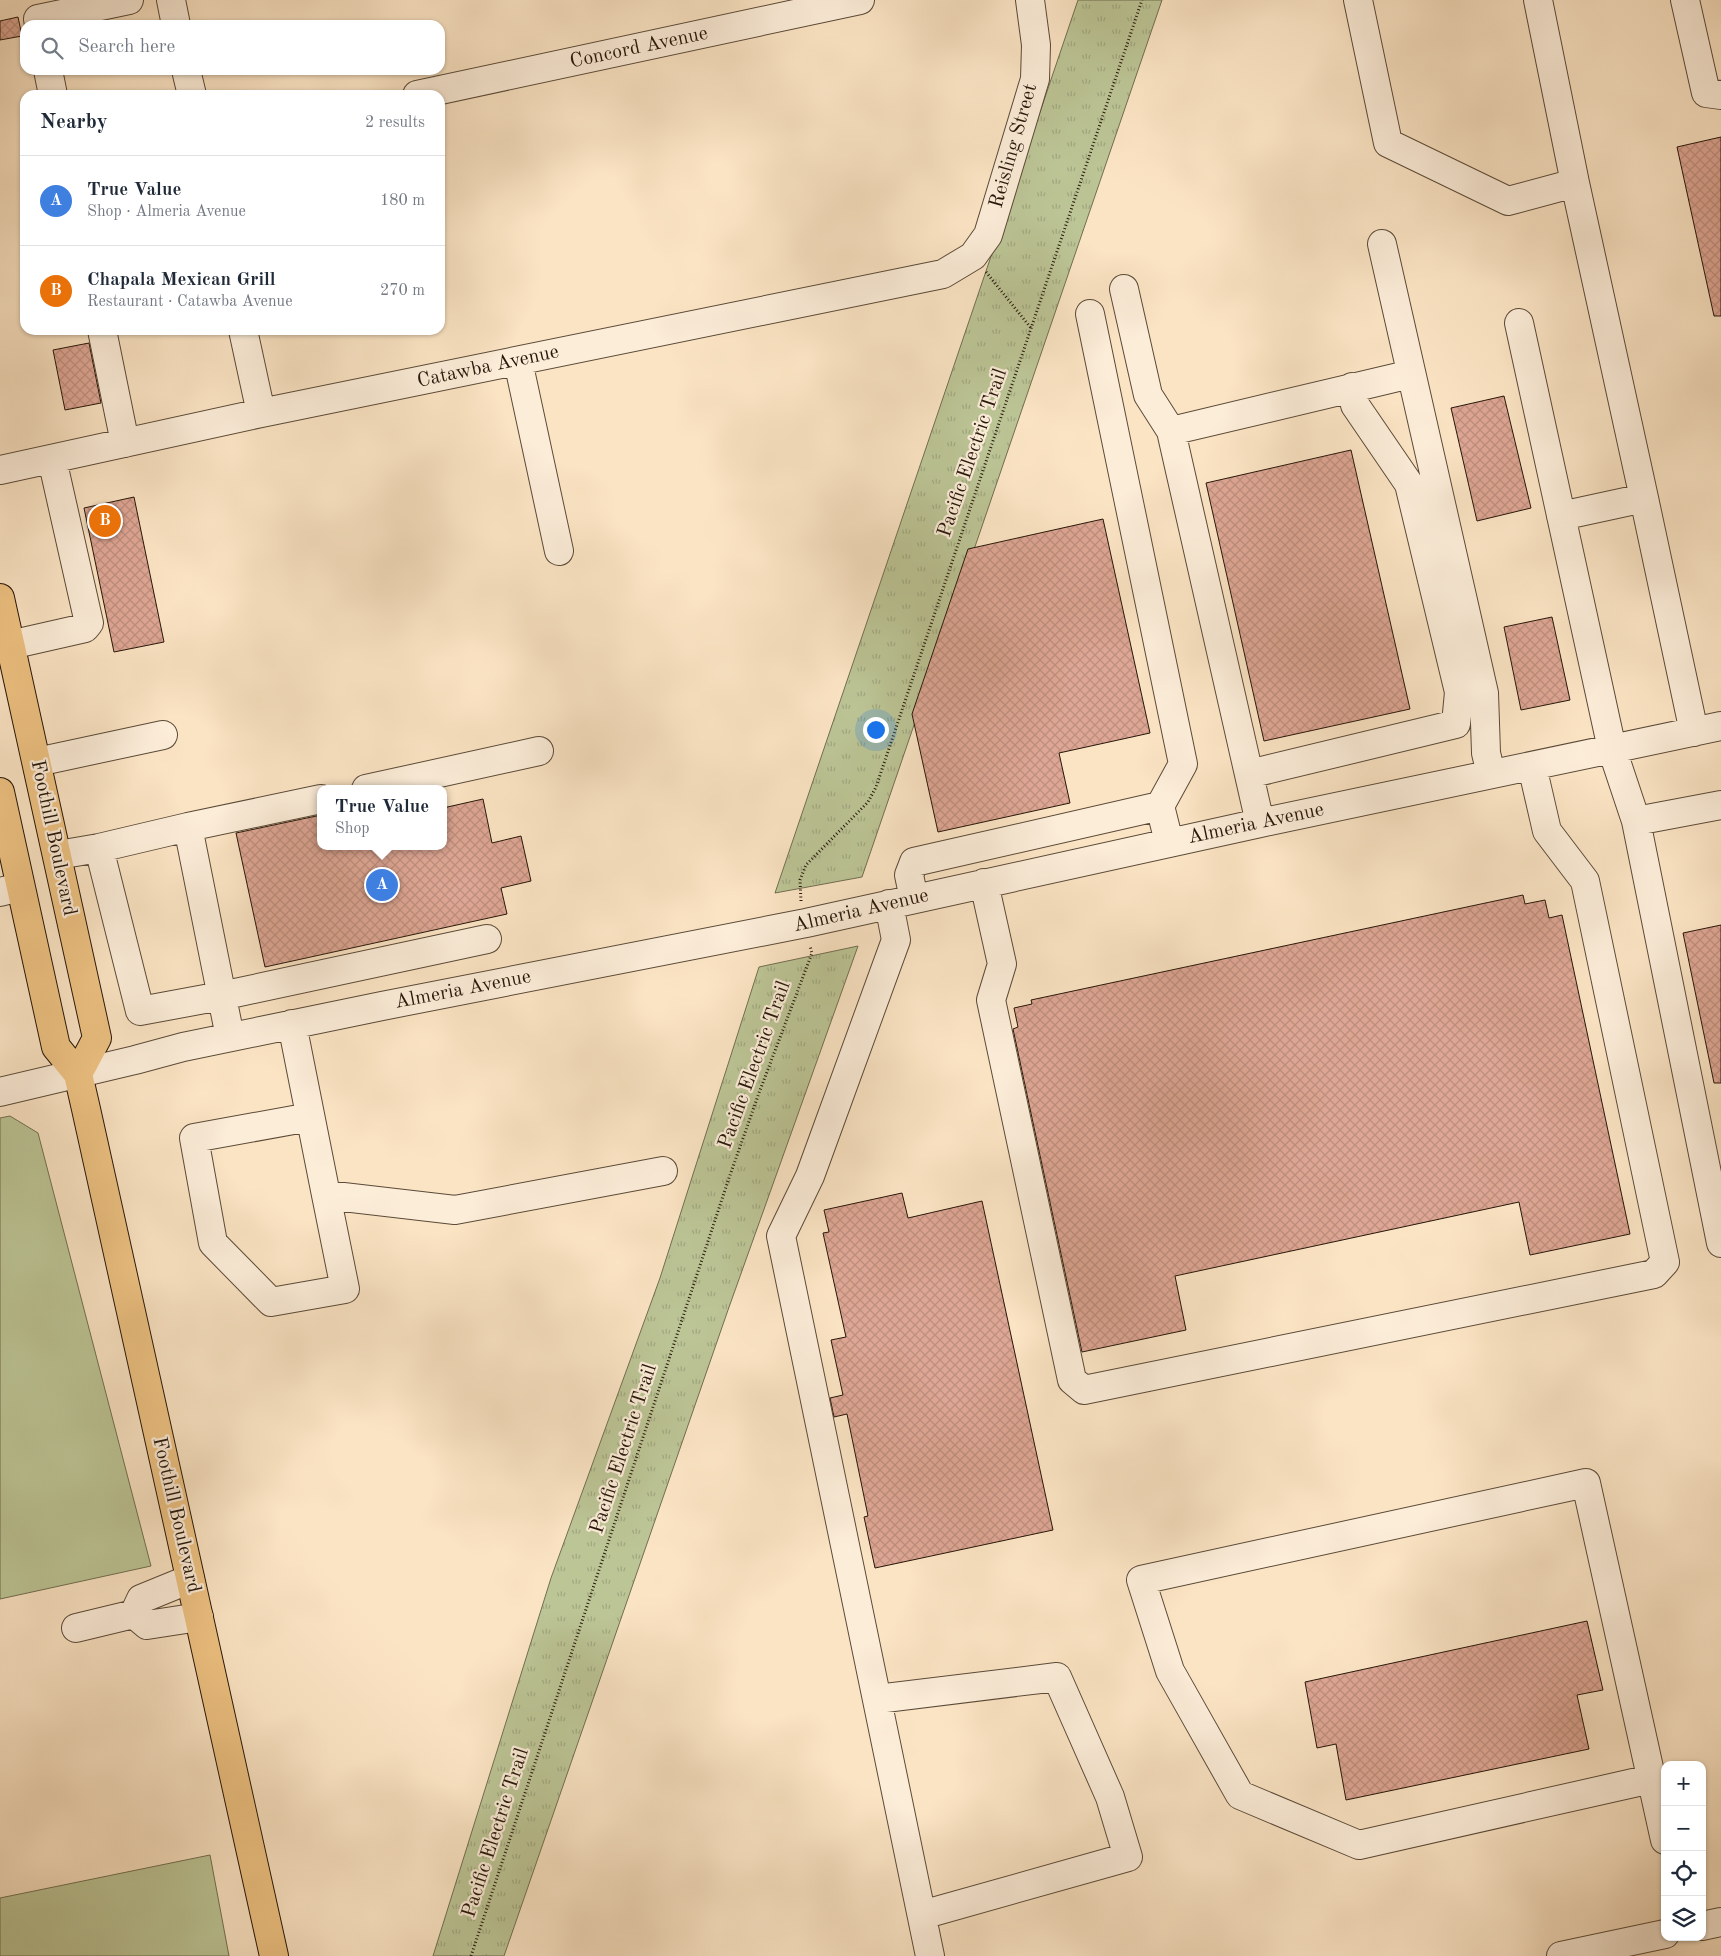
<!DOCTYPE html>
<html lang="en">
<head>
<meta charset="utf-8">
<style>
	:root { --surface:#fff; --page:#f2f2f3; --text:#1f2937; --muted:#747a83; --line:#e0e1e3; --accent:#7c3aed }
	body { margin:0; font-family:"Old Standard TT",serif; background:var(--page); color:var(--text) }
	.controls { position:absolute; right:15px; bottom:15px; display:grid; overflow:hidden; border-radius:10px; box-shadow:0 1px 4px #0004 }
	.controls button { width:45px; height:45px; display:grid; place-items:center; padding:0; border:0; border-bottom:1px solid var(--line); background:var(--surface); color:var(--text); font:25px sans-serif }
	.you { position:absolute; left:875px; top:729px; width:18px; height:18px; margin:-12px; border:4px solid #fff; border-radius:50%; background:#1a73e8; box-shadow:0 0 0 8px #1a73e833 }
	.badge { display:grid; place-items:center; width:32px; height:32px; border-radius:50%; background:var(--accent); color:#fff; font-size:16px; font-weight:700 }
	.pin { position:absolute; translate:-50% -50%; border:2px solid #fff; box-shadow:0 1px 5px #0006 }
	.popup { position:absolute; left:317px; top:785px; width:130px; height:65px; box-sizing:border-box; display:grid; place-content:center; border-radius:10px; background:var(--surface); filter:drop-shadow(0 1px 4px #0005); font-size:16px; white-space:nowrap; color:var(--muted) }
	.popup b { font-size:19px; color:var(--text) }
	.popup::after { content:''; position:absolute; left:50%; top:100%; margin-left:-10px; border:10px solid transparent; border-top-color:var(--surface) }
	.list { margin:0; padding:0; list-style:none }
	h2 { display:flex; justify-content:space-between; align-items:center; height:65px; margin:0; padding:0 20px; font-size:21px }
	h2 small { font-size:16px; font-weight:400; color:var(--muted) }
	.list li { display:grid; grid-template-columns:32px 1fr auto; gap:15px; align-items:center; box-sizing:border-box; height:90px; padding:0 20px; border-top:1px solid var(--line) }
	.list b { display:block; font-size:19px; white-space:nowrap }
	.list p { margin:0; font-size:16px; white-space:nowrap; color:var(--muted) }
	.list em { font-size:16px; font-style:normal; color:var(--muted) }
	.icon { flex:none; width:28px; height:28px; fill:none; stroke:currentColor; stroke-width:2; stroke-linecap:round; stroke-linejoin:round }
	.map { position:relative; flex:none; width:1721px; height:1956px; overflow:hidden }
	.search { position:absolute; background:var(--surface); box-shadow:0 1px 4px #0004; left:20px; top:20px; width:425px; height:55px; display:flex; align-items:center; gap:12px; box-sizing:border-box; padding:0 18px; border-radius:15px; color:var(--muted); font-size:19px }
	.panel { position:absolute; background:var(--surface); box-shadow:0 1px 4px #0004; left:20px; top:90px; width:425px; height:245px; border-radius:15px }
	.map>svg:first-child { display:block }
	.green { fill:#bcc596; stroke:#716e50 }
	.park { fill:url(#park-tufts); stroke:#716e50 }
	.building { fill:url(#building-cross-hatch); stroke:#261609 }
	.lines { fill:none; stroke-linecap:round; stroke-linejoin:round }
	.minor-casing { stroke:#5b4a38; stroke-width:30 }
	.major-casing { stroke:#261609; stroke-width:30 }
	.path { stroke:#261609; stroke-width:3; stroke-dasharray:1 2.5; stroke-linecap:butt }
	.minor { stroke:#fcedd9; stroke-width:28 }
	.major { stroke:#eec282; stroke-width:28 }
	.labels { text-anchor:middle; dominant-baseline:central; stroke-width:4.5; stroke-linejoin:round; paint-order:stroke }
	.street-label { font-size:20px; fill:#261609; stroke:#fcedd9 }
</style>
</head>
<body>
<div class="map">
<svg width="1721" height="1956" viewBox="0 0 1721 1956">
	<defs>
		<pattern id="park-tufts" width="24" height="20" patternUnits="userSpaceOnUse" patternTransform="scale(1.25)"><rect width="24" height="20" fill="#bcc596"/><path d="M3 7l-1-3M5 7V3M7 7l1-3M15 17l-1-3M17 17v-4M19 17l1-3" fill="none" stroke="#a1a880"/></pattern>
		<pattern id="building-cross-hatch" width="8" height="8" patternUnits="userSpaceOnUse" patternTransform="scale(1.25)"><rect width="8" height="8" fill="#dea694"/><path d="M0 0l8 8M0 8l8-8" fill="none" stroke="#be8e7e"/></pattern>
	</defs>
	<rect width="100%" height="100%" fill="#fbe4c4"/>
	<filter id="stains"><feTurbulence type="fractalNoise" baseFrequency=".004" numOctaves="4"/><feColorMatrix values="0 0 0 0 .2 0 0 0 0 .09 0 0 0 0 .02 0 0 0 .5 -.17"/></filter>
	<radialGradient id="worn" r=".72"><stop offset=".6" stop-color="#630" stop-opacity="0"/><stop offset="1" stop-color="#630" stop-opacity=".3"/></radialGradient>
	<path class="green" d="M10,1116L38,1133L151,1566L0,1599V1118Z
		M210,1855L229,1956H0V1898Z"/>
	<path class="park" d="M1078,0H1162L862,877L775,893Z
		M858,946L728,1310L504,1956H433L551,1578L660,1278L759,967Z"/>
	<path class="building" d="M18,17L22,36L0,40V21Z
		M1721,137V316H1714L1677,147Z
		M89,343L101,403L65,410L53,350Z
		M1504,396L1531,508L1477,521L1451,408Z
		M1351,450L1410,709L1264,741L1206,483Z
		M134,497L164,642L114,652L84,508Z
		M1103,519L1150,733L1059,753L1070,803L938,832L912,714L968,549Z
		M1552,617L1570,700L1521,710L1504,627Z
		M483,799L492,843L521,836L531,881L501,888L507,914L265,967L236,833L321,815V846H443V808Z
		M1523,895L1525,904L1545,900L1549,918L1562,915L1630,1234L1530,1255L1519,1202L1175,1276L1186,1330L1082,1352L1013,1029L1018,1027L1014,1008L1032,1004L1031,1000Z
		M1721,925V1083H1714L1683,933Z
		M902,1193L908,1218L982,1201L1053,1530L875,1568L864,1517L868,1516L847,1414L834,1417L830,1398L843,1395L831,1340L846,1337L823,1233L829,1232L824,1210Z
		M1587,1621L1603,1690L1577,1695L1589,1749L1346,1800L1336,1744L1317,1748L1305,1682Z"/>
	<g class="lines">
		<g class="minor-casing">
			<path id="minor" d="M171,0L176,25
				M1358,0L1388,143L1508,201L1575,183L1538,0
				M1685,0L1706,93L1721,95
				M39,25L38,19L129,0
				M48,70L53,95
				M186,70L192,95
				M417,95L860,0
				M1575,183L1644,498
				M1382,244L1484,693L1486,753L1491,774
				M1124,289L1148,395L1171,431L1260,823
				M1090,314L1183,764L1160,806L1169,842
				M1519,323L1612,749L1636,821
				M102,330L125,443
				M243,330L261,413
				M518,361L559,551
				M1171,431L1411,374
				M0,470L261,413L943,274L973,256L988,235L1035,79L1036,45L1030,0
				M1561,516L1644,498L1694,732
				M10,645L85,628L89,623L52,459
				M37,762L163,735
				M1249,774L1456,724L1459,692L1409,484L1355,405L1352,387
				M366,789L539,751
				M1721,805L1636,821L1721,1243
				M188,827L321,799
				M99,848L188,827L230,1037
				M58,855L99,848L140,1011L221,996L487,939
				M984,883L1002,964L991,1000L1072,1380L1084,1390L1654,1274L1665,1262L1585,881L1547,831L1532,766
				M0,892L20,887
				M914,899L909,875L914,862L1160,806
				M889,904L896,940L810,1176L781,1236L930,1956
				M292,1024L326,1195L455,1210L663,1171
				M0,1092L135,1060L183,1047L382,1006L806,923L1260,823L1721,726
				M310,1117L194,1138L213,1243L271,1302L345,1289L326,1195
				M190,1579L141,1599L134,1614L147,1625L199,1617
				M76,1628L134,1614
				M877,1699L1057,1677L1110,1797L1128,1857L922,1915
				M1651,1779L1359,1845L1240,1795L1170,1671L1141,1580L1586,1483L1665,1840
				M1702,1926L1721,1922
				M1561,1956L1665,1934"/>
		</g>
		<g class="major-casing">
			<path id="major" d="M0,598L97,1038L78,1074
				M0,792L56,1047L78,1074L86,1109L274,1956"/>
		</g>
		<path class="path" d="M986,272L1031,328
			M801,901L800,880L806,865L868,802L876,787L1142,0
			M471,1956L729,1178L759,1093L812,953L810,946"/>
		<use href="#minor" class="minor"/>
		<use href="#major" class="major"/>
	</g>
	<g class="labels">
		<g class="street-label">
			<text transform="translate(639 48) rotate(-12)">Concord Avenue</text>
			<text transform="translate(1014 146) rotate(-74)">Reisling Street</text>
			<text transform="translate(488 367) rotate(-12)">Catawba Avenue</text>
			<text transform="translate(973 453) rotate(-71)">Pacific Electric Trail</text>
			<text transform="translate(1256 824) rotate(-12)">Almeria Avenue</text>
			<text transform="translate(53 838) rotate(78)">Foothill Boulevard</text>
			<text transform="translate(861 911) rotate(-13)">Almeria Avenue</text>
			<text transform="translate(463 990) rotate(-11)">Almeria Avenue</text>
			<text transform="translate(755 1065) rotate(-70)">Pacific Electric Trail</text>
			<text transform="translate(624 1449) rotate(-72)">Pacific Electric Trail</text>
			<text transform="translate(176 1515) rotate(77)">Foothill Boulevard</text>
			<text transform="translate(496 1833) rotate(-72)">Pacific Electric Trail</text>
		</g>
	</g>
	<rect width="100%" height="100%" filter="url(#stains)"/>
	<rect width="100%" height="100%" fill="url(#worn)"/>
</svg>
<div class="controls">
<button>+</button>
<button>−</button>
<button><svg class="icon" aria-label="locate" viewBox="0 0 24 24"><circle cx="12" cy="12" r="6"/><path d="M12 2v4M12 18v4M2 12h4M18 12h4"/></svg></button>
<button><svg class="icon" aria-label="layers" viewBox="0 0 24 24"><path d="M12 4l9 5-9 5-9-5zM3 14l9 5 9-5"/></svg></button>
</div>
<div class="you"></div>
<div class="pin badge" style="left:382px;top:885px;background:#3f7fe0">A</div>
<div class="popup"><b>True Value</b>Shop</div>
<div class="pin badge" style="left:105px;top:521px;background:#e8710a">B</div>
<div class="search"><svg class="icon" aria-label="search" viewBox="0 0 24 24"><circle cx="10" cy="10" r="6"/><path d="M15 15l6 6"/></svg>Search here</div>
<section class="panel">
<h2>Nearby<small>2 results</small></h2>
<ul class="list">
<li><span class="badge" style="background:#3f7fe0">A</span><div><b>True Value</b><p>Shop · Almeria Avenue</p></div><em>180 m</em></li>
<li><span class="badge" style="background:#e8710a">B</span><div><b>Chapala Mexican Grill</b><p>Restaurant · Catawba Avenue</p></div><em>270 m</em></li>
</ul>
</section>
</div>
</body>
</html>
